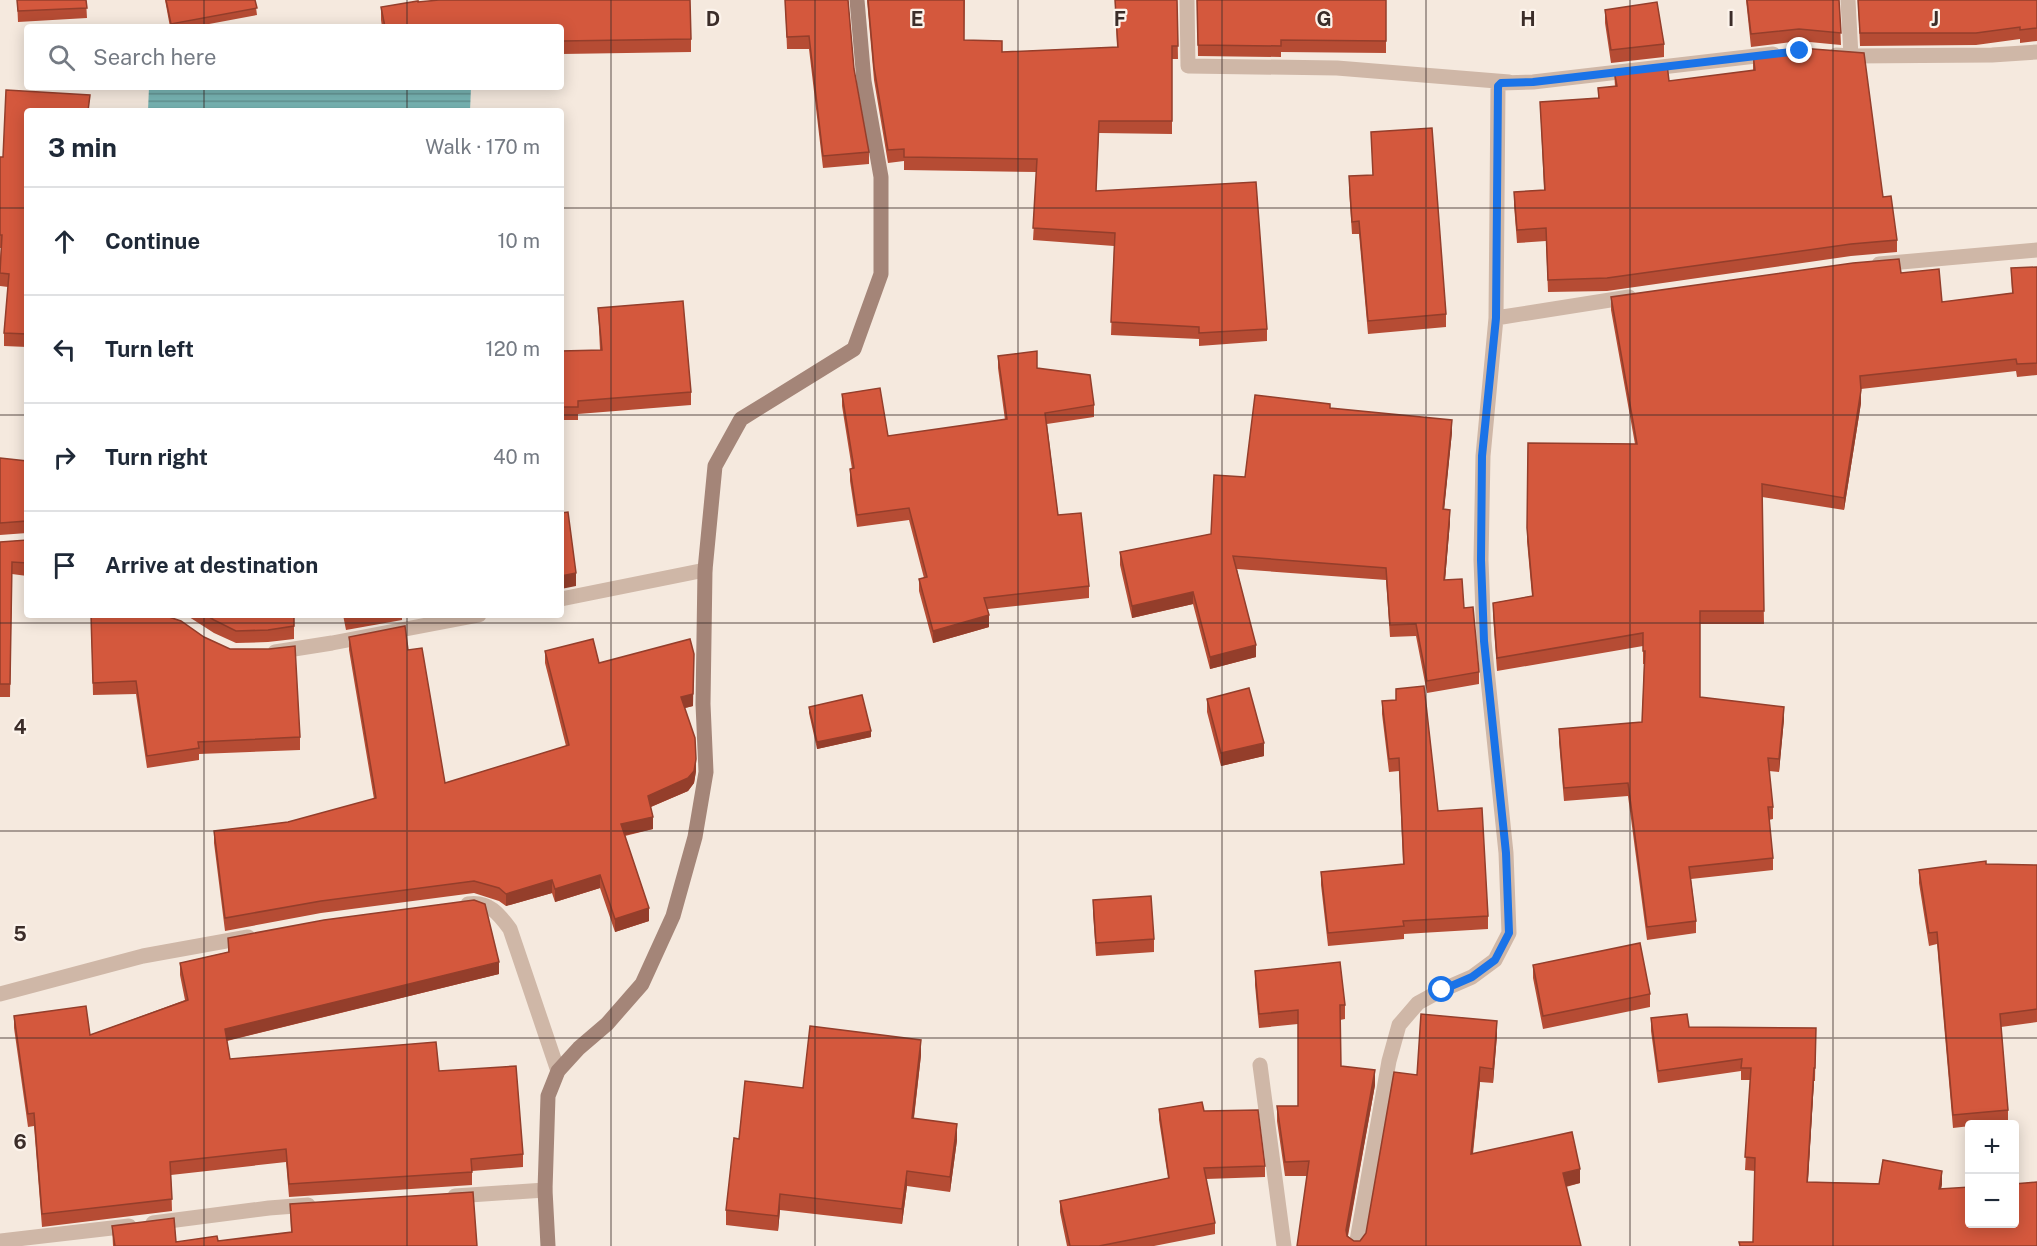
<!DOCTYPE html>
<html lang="en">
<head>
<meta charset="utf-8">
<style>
	:root { --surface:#fff; --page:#f6f6f7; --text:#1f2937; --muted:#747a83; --line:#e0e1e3 }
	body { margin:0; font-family:"Public Sans",sans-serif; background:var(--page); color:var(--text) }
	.controls { position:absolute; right:18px; bottom:18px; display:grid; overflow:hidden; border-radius:6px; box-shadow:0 3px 15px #0003 }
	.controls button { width:54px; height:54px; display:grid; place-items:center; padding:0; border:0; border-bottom:2px solid var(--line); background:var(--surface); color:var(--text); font:30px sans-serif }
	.stop { position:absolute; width:18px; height:18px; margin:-14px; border:4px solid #1a73e8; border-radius:50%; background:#fff }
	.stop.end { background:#1a73e8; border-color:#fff; box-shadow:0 2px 6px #0008 }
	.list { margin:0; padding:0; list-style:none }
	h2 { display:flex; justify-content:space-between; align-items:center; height:78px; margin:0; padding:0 24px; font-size:26px }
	h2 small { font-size:20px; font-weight:400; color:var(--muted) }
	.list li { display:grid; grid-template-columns:39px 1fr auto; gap:18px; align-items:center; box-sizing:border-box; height:108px; padding:0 24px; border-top:2px solid var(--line) }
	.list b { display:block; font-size:22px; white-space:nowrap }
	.list em { font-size:20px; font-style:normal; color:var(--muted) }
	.icon { flex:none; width:33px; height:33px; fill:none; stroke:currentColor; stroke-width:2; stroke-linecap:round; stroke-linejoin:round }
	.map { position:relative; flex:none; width:2037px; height:1246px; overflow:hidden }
	.search { position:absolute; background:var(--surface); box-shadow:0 3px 15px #0003; left:24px; top:24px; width:540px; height:66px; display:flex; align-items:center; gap:15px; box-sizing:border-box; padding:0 21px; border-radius:6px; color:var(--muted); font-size:22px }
	.panel { position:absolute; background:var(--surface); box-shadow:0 3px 15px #0003; left:24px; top:108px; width:540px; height:510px; border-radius:6px }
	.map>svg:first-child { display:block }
	.water { fill:url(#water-rules) }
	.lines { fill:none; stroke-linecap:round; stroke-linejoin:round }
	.street { stroke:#cfb7a7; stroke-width:15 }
	.secondary { stroke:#a48578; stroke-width:15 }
	.wall { fill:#b64c34 }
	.shaded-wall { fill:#943e2b }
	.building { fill:#d4583d; stroke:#943e2b; stroke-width:1.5 }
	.route { stroke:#1a73e8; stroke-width:8 }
	.grid { fill:none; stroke:#3b2d29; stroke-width:1.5; stroke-opacity:0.55 }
	.grid-label { font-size:20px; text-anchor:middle; font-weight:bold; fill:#3b2d29; stroke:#fcf3eb; stroke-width:4.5; stroke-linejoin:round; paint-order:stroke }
</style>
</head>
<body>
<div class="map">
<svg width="2037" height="1246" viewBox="0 0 2037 1246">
	<defs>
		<pattern id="water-rules" width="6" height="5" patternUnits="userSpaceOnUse" patternTransform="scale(1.5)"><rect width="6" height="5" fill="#79b6b5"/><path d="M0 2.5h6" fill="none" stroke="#649493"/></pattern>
	</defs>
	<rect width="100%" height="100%" fill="#f5e9de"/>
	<path class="water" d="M149,87H471L470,111H148Z"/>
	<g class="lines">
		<path class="street" d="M1187,0L1188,66L1337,68L1509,82
			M1836,55L1851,56L1848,0
			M1851,56L1992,55L2037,52
			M1879,264L2037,250
			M1496,318L1629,297
			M561,599L705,570
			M275,652L332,643L479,615
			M468,904C489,901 499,914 510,929L558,1071
			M0,994L143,956L248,937
			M1260,1065L1284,1246
			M455,1196L545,1190
			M153,1223L269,1208L308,1205
			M0,1241L129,1226
			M1356,1246L1389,1061L1399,1025L1418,1003L1442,990L1472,977L1495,960L1509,933L1506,853L1484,641L1481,560L1483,456L1496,318L1498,86L1501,83L1533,82L1773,54"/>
		<path class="secondary" d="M548,1246L545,1190L548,1096L558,1071L579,1048L607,1024L642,984L673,916L695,837L706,772L703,704L705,570L715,466L741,419L854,349L881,274V177L864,81L857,0"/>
	</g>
	<path class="wall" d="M17,0H86L87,18L18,22Z
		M165,0H255L257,15L193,27H170Z
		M785,0H848L854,69L869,152V164L823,168L809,49H787Z
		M867,0H965L964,40L1002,52L1117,47L1115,0H1177L1178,59H1172V134L1099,133L1096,191L1267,329V341L1199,346V339L1111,335L1114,246L1033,240L1037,172L904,170V161L888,163L874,80Z
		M1197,0L1386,41V53L1281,52V57L1198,56Z
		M1746,0H1839L1841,45L1799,41L1751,47Z
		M1858,0H2037V41L2020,43V39L1976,45L1860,46Z
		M418,2L691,39V52L562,54L561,56V27H382L381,20V7Z
		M1605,10L1664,44V57L1611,63L1605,23Z
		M1753,54L1883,197L1897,240V252L1851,256L1607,291L1548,292L1546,241L1517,243L1514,205V192L1544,190L1540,102L1598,98V88L1615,87L1614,70L1669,81L1753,71Z
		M27,111V347L4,346V333L8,287L0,286V261L1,248H0V157H3Z
		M1349,176L1446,314V327L1368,334L1359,234H1352L1349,189Z
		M2037,267V375L2017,377L2016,371L1861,389V403L1844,510L1762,497L1764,624H1700V697L1784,719L1779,772L1769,771L1773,807V819L1769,820L1773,858V870L1691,879L1696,921V933L1647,940L1628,796L1564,801L1559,742V729L1642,722L1644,664H1643V646L1497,671L1493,615V603L1532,596L1527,541L1528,443L1635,444L1611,310V297L1901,273L1942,302L2012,293L2011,268Z
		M598,308L691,392V405L578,414V420H561V351L600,350Z
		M998,356L1037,368L1094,405V417L1047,424L1058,515L1089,586V598L988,609L989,627L933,643L919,591V579L924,578L909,520L857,527L850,481V469H852L842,406V394L888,436L1005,420L998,368Z
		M1330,408L1452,432L1444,509L1450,522L1445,580L1464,608L1479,672V684L1427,693L1416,636L1390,637L1386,580L1237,569L1256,657L1210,669L1193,604L1132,618L1120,565V552L1211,534L1245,477Z
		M0,458L27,461V533L0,535Z
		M27,540V576L12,574L10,697H0V542Z
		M91,615L300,737V750L199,754V760L147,768L136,694L93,695Z
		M186,615H294V639L268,642L236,643L214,633Z
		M343,615H402V620L346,630Z
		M349,637L408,650L445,783L566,746L545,663V651L599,663L693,706L685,708L696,771L694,783L688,791L651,807L653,829L625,836L649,921L615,932L600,888L555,902L552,893L506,906L499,901L474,893L321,913L225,931L214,843V831L288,822L374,799L349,650Z
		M1396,689L1438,811L1488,916V929L1404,934V939L1328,946L1321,885V872L1403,864L1399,771L1389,772L1382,714V701L1396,700Z
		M1207,699L1264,756L1221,766L1207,712Z
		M809,707L871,737L817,749L809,713Z
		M1986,864L2037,865V1022L2001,1027L2008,1110V1123L1991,1125H1970V1126L1953,1128L1937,944L1929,946L1919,883V870Z
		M1093,900L1154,939V952L1096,956L1093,913Z
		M228,938L499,974L227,1041L230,1059L439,1071L523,1154V1167L472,1171V1185L289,1197L286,1162L171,1175L172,1211L42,1227L34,1126L28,1127L14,1028V1016L90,1035L185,1000L180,975V963L228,952Z
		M1533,965L1650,994V1007L1543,1029L1533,978Z
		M1255,971L1345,1005V1019L1340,1020L1341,1066L1375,1085L1348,1236L1354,1241H1360L1366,1233L1417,1075L1497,1035L1493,1083L1480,1082L1473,1154L1580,1183L1566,1187L1581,1246H1297L1307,1176H1285L1277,1121V1106H1298V1024L1259,1028L1255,985Z
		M1651,1018L1689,1027L1816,1028L1815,1081H1814L1808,1182L1942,1184L1941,1188L1753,1242L1755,1171L1745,1170L1750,1080H1741V1071L1658,1083L1651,1031Z
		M921,1055L914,1118L957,1140L950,1192L907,1186L902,1224L780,1210L778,1231L726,1225V1210L803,1088Z
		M1159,1109L1204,1111L1265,1166V1177L1206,1179L1215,1223V1234L1154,1246H1067L1060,1212V1201L1168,1178L1159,1120Z
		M290,1204L477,1246H113L112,1226L176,1242L218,1241L291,1232Z"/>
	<path class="shaded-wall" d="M1861,390V403L1844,510V498Z
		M1452,420V432L1443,521V509Z
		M1450,510V522L1444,592V580Z
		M576,573V586L561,589V576Z
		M1193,592V604L1132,618V606Z
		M989,615V627L933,643V631Z
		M1256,645V657L1210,669V657Z
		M694,654L693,706L681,709V697Z
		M1784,707V719L1779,772V759Z
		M871,731V737L817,749V742Z
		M1264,743V756L1221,766V753Z
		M696,759V771L694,783L688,791L648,808V796Z
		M653,817V829L621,836V824Z
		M600,875V888L555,902V889Z
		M552,880V893L506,906V894Z
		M649,908V921L615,932V919Z
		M499,962V974L225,1041V1029Z
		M1497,1021V1035L1493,1083V1069Z
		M921,1040V1055L912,1133V1118Z
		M1480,1067V1082L1471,1168V1154Z
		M1814,1068V1081L1807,1195V1182Z
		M1375,1070V1085L1346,1244V1230Z
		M957,1124V1140L950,1192V1177Z
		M1580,1169V1183L1563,1187V1173Z
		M907,1171V1186L902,1224V1209Z
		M1942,1171V1184L1939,1201V1189Z
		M780,1194V1210L778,1231V1216Z"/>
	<path class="building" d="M17,0H86L87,8L18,11Z
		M166,0H255L257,8L171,24Z
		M439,0H690L691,39L562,41L561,43V27H385L381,7L418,1V2Z
		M785,0H848L854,69L869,152L823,156L809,36L787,37Z
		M868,0H964V40L1002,41V52L1118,47L1115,0H1177L1178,46H1172V121H1099L1096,191L1256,182L1267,329L1199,333V327L1111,322L1115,233L1033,228L1037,159L904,157V149L888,150L874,67Z
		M1197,0H1386V41L1281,40V46L1198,45Z
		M1747,0H1839L1841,33L1799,29L1751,34Z
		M1858,0H2037V28L2020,30V27L1976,33H1860Z
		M1657,2L1664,44L1611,50L1605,10Z
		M1800,48L1864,53L1883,197L1891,196L1897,240L1851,244L1607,278L1548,280L1546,228L1517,230L1514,192L1545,190L1540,102L1599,98L1598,88L1617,86L1614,70L1667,64L1669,81L1755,70L1753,54Z
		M6,90L90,95L88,111H27V334L4,333L9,274L0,273L2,235H0V157H3Z
		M1432,128L1446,314L1368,321L1359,221L1352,222L1349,176L1373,175L1371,132Z
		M1899,259L1901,273L1939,269L1942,302L2013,293L2011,268L2037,267V363L2017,364L2016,359L1860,376L1861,390L1844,498L1762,484L1764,611H1700V697L1784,707L1779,759L1768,758L1773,807H1768L1773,858L1689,867L1696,921L1647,927L1628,783L1564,788L1559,729L1642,722L1645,651H1643V633L1497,658L1493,603L1533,596L1527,528L1528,443L1637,444L1611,297L1853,263Z
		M683,301L691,392L578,401V407H561V351L602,350L598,308Z
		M1037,351V368L1090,375L1094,405L1045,413L1058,515L1081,513L1089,586L984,598L989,615L933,631L919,579L927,577L909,508L857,515L850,469L854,468L842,394L880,388L888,436L1007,419L998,356Z
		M1255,395L1330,404V408L1452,420L1443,509L1450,510L1444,580L1462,579L1464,608L1473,607L1479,672L1427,681L1416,624L1390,625L1386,568L1233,556L1256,645L1210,657L1193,592L1132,606L1120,552L1211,534L1214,475L1245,477Z
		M0,458L27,461V521L0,523Z
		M568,512L576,573L561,576V513Z
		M27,540V563L12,562L10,684H0V542Z
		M91,615H163L181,621L204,637L230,649H269L295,646L300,737L198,742L199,748L147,756L136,681L93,683Z
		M206,615H294V626L268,630L236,631L214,620Z
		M345,615H359L346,617Z
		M405,626L408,650L422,648L445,783L569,745L545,651L593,639L599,663L690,639L694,654L693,694L681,697L695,738L696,759L694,771L688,778L648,796L653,817L621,824L649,908L615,919L600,875L555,889L552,880L506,894L499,888L474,881L321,901L225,918L214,831L288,822L376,798L349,637Z
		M1424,686L1438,811L1482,808L1488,916L1403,921L1404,926L1328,933L1321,872L1404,864L1399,758L1389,759L1382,701L1396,700V689Z
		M1249,688L1264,743L1221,753L1207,699Z
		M862,695L871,731L817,742L809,707Z
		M1986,861V864L2037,865V1009L2000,1014L2008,1110L1953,1115L1937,932L1929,933L1919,870Z
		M1151,896L1154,939L1096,943L1093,900Z
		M474,900L485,904L499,962L225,1029L230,1059L436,1042L439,1071L516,1066L523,1154L471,1159L472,1172L289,1184L286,1149L170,1162L172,1199L42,1214L34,1113L28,1114L14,1016L86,1006L90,1035L188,1000L180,963L229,952L228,938L324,920Z
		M1640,943L1650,994L1543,1016L1533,965Z
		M1340,962L1345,1005H1340L1341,1066L1375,1070L1346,1230L1347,1236L1354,1241H1360L1366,1233L1394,1072L1417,1075L1421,1014L1497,1021L1493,1069L1480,1067L1471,1154L1572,1132L1580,1169L1563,1173L1581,1246H1297L1309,1161L1285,1162L1277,1106H1298V1010L1259,1014L1255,971Z
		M1687,1014L1689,1027L1816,1028L1815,1068H1814L1807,1182L1879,1184L1883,1160L1942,1171L1939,1189L1970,1187V1224H2014V1184L2037,1182V1246H1740L1739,1242H1753L1755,1158L1745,1157L1751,1068H1741L1742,1059L1658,1071L1651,1018Z
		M810,1026L921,1040L912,1118L957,1124L950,1177L907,1171L902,1209L780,1194L778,1216L726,1210L734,1138L739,1139L745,1081L803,1088Z
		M1202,1102L1204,1111L1258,1110L1265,1166L1204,1168L1215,1223L1099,1246H1070L1060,1201L1169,1178L1159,1109Z
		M473,1192L477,1246H115L112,1226L174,1218L176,1242L217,1236L218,1241L292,1232L290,1204Z"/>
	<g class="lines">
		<path class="route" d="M1442,990L1472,977L1495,960L1509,933L1506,853L1484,641L1481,560L1482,456L1496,318L1498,86L1501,83L1533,82L1800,51"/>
	</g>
	<path class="grid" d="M204,0V27M407,0V27M611,0V1246M815,0V1246M1018,0V1246M1222,0V1246M1426,0V1246M1630,0V1246M1833,0V1246M204,87V111M407,87V111M0,208H27M561,208H2037M0,415H27M561,415H2037M204,615V1246M407,615V1246M0,623H2037M0,831H2037M0,1038H2037"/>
	<g class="grid-label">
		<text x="713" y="26">D</text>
		<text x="917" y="26">E</text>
		<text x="1120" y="26">F</text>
		<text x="1324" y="26">G</text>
		<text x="1528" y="26">H</text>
		<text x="1731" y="26">I</text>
		<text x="1935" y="26">J</text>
		<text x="20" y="734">4</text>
		<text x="20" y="941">5</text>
		<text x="20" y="1149">6</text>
	</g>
</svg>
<div class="controls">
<button>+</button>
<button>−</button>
</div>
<div class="stop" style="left:1442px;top:990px"></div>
<div class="stop end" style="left:1800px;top:51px"></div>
<div class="search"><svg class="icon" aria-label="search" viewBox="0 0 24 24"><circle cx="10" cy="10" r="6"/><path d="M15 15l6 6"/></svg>Search here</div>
<section class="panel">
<h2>3 min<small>Walk · 170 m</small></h2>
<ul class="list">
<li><svg class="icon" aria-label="ahead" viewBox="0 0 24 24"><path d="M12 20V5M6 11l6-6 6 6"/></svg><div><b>Continue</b></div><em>10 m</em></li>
<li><svg class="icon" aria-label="left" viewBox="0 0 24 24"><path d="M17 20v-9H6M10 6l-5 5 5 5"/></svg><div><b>Turn left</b></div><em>120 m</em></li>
<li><svg class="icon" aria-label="right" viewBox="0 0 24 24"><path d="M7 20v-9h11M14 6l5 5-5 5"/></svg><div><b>Turn right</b></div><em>40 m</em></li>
<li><svg class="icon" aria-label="arrive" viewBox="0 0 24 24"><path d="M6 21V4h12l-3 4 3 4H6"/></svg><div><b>Arrive at destination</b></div></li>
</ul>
</section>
</div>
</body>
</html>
